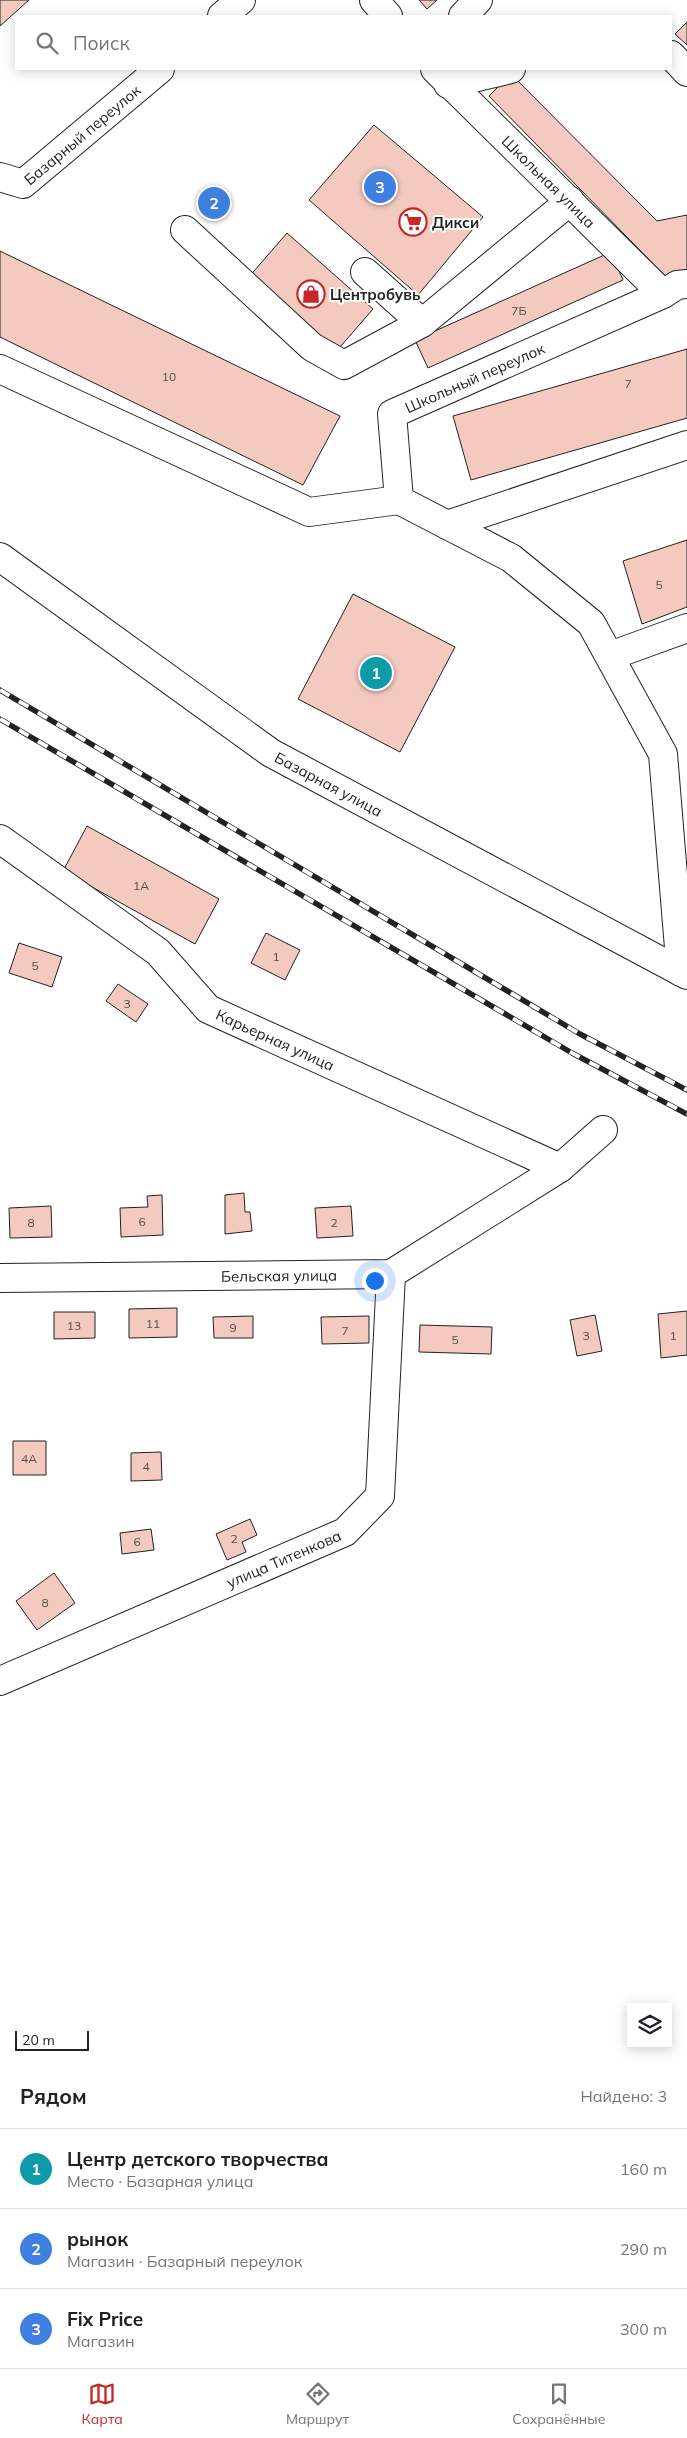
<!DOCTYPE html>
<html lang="ru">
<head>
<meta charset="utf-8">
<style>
	:root { --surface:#fff; --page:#f2f2f2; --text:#202124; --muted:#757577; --line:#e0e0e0; --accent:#c62828 }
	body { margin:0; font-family:Mulish,sans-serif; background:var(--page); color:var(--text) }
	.controls { position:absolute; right:15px; bottom:15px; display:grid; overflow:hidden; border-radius:0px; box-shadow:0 2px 12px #0003 }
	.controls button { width:45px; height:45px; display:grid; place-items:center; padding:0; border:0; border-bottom:1px solid var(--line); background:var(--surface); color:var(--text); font:25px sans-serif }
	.scale { position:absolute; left:15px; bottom:12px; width:74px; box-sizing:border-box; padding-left:5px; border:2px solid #222; border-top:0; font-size:14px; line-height:18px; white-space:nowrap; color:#222; -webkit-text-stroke:4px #fff; paint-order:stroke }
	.you { position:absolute; left:374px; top:1280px; width:18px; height:18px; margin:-12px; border:4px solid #fff; border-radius:50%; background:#1a73e8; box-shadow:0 0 0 8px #1a73e833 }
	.badge { display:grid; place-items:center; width:32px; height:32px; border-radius:50%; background:var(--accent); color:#fff; font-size:16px; font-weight:700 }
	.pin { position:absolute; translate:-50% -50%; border:2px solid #fff; box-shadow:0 1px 5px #0006 }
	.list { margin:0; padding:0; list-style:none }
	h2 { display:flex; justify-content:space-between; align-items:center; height:65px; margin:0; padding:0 20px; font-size:21px }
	h2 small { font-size:16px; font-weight:400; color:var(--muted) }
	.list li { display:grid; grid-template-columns:32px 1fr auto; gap:15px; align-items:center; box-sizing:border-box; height:80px; padding:0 20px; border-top:1px solid var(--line) }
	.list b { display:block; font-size:19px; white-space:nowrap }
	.list p { margin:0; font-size:16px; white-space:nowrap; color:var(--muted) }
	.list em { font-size:16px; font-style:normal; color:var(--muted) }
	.icon { flex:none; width:28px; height:28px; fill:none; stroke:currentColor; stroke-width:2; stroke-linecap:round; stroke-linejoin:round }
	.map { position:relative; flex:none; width:687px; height:2063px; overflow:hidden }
	.search { position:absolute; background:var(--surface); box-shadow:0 2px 12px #0003; left:15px; right:15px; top:15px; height:55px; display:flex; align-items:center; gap:12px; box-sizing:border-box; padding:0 18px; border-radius:0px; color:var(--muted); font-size:19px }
	.sheet { height:305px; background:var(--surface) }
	nav { display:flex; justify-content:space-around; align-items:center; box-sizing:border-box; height:70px; border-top:1px solid var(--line); background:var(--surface); font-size:14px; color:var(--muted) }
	nav a { display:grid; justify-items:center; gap:2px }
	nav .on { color:var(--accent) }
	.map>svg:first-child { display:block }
	.building { fill:#f3c9c0; stroke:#222 }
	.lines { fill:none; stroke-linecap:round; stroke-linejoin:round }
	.minor-casing { stroke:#222; stroke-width:30 }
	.minor { stroke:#fff; stroke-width:28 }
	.rail-casing { stroke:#222; stroke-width:5.5 }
	.rail { stroke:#fff; stroke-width:4; stroke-dasharray:11; stroke-linecap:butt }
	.labels { text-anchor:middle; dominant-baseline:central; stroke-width:4; stroke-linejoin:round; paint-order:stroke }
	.number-label { font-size:12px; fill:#564c4a }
	.street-label { font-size:15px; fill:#222; stroke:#fff }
	.poi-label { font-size:15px; font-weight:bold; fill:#222; stroke:#fff; text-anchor:start }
</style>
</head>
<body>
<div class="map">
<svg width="687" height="2063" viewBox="0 0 687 2063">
	<rect width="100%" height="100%" fill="#fff"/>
	<path class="building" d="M0,0H29L0,26Z
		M419,0H437L427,9Z
		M687,22V45L675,34Z
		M511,74L657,221L687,215V278L670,281L489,96Z
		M374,125L483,217L418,295L309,200Z
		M287,233L373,309L334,354L248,278Z
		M0,251L340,416L303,485L0,337Z
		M611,252L623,280L428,368L415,340Z
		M687,349V418L471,480L453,416Z
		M687,540V607L642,624L623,561Z
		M353,594L455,647L400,752L298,699Z
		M87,826L219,899L195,944L63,871Z
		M266,933L300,950L285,980L251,963Z
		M19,943L62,957L52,987L9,973Z
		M118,984L148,1004L136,1022L106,1001Z
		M244,1193L245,1212H250L252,1231L225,1234V1195Z
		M162,1195L163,1235L121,1237L120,1208L148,1207L147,1196Z
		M51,1206L52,1237L10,1238L9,1208Z
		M351,1206L353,1236L317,1238L315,1208Z
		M177,1308V1337L129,1338V1309Z
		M687,1311V1355L661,1358L658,1314Z
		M54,1312H95V1338L54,1339Z
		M595,1315L602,1351L577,1356L570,1320Z
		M253,1316V1338H214L213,1317Z
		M369,1316V1343L322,1344L321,1317Z
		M420,1325L492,1327L491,1354L419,1352Z
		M13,1441H46V1475H13Z
		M161,1452L162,1480L131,1481V1453Z
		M250,1519L257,1535L242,1542L246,1552L227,1560L216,1534Z
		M151,1529L154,1550L122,1554L120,1533Z
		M54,1573L75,1603L37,1630L16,1601Z"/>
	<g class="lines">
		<g class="minor-casing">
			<g id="minor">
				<path d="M374,0L388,16"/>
				<path d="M222,16L241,0"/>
				<path d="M463,16L478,0"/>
				<path d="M671,55L687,72"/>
				<path id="s1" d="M435,69L663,294"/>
				<path d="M448,84L511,69"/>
				<path id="s2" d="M0,177L23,184L160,69"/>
				<path d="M185,230L312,347L344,365L422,323"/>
				<path d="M365,272L422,323L570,201"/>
				<path d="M0,369L309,512L399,500"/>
				<path d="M447,525L687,445"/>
				<path id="s3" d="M0,557L271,753L687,975"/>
				<path d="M610,656L687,628"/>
				<path id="s4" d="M0,839L158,952L208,1009L560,1168"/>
				<path id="s5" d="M681,972L663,754L591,623L511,558L399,500L392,414L663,294L677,285L687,284"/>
				<path id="s6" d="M0,1278L391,1274L560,1168L603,1130"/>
				<path id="s7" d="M0,1681L345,1532L380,1496L391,1274"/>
			</g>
		</g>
		<use href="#minor" class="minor"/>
		<g class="rail-casing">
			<path id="rail" d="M0,690L580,1034L687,1090
				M0,719L572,1053L687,1114"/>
		</g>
		<use href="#rail" class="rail"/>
	</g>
	<defs>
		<g id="supermarket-ring" transform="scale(1.4375)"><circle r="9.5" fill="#fff" stroke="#c62828" stroke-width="1.5"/><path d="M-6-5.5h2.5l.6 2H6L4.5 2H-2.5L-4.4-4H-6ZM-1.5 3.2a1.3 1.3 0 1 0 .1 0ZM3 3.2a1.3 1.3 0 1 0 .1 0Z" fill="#c62828"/></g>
		<g id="shop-ring" transform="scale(1.4375)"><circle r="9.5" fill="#fff" stroke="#c62828" stroke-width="1.5"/><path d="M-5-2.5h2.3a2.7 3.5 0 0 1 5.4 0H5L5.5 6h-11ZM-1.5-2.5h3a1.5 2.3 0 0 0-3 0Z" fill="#c62828"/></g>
	</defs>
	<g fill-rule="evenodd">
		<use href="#supermarket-ring" x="413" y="222"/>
		<use href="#shop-ring" x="311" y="294"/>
	</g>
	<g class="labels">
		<g class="number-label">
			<text x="519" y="310">7Б</text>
			<text x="169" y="376">10</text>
			<text x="628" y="383">7</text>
			<text x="659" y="584">5</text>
			<text x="141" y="885">1А</text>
			<text x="276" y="956">1</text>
			<text x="35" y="965">5</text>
			<text x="127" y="1003">3</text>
			<text x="142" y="1221">6</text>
			<text x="31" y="1222">8</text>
			<text x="334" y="1222">2</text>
			<text x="153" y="1323">11</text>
			<text x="74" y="1325">13</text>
			<text x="233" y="1327">9</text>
			<text x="345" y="1330">7</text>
			<text x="586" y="1335">3</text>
			<text x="673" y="1335">1</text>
			<text x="455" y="1339">5</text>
			<text x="29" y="1458">4А</text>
			<text x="146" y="1466">4</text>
			<text x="234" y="1538">2</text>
			<text x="137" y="1541">6</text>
			<text x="45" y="1602">8</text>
		</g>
		<g class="street-label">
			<text stroke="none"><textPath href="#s2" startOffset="101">Базарный переулок</textPath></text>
			<text stroke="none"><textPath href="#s1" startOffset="160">Школьная улица</textPath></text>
			<text stroke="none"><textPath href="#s5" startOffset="774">Школьный переулок</textPath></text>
			<text stroke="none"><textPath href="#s3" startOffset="400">Базарная улица</textPath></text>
			<text stroke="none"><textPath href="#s4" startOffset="344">Карьерная улица</textPath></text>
			<text stroke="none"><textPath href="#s6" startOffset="279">Бельская улица</textPath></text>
			<text stroke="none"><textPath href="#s7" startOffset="309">улица Титенкова</textPath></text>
		</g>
		<g class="poi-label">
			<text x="432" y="222">Дикси</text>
			<text x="330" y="294">Центробувь</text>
		</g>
	</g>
</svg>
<div class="controls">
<button><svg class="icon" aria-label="layers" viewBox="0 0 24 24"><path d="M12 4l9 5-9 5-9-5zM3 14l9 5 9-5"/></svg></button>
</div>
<div class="scale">20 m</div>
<div class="you"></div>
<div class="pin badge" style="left:376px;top:673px;background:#0f9aa8">1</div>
<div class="pin badge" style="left:214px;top:203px;background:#3f7fe0">2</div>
<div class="pin badge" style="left:380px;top:187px;background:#3f7fe0">3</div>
<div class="search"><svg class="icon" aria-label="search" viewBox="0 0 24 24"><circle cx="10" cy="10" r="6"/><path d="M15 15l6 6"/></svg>Поиск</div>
</div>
<section class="sheet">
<h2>Рядом<small>Найдено: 3</small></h2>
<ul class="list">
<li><span class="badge" style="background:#0f9aa8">1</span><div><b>Центр детского творчества</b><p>Место · Базарная улица</p></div><em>160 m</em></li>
<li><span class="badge" style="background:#3f7fe0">2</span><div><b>рынок</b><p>Магазин · Базарный переулок</p></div><em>290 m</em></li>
<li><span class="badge" style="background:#3f7fe0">3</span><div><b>Fix Price</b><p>Магазин</p></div><em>300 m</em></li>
</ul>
</section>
<nav>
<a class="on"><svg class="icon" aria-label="map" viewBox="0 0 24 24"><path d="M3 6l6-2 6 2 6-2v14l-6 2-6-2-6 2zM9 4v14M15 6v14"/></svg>Карта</a>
<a><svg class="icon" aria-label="directions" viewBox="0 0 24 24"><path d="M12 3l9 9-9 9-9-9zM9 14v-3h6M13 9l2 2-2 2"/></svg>Маршрут</a>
<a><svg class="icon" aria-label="saved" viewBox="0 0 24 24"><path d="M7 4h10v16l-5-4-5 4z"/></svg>Сохранённые</a>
</nav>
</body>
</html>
